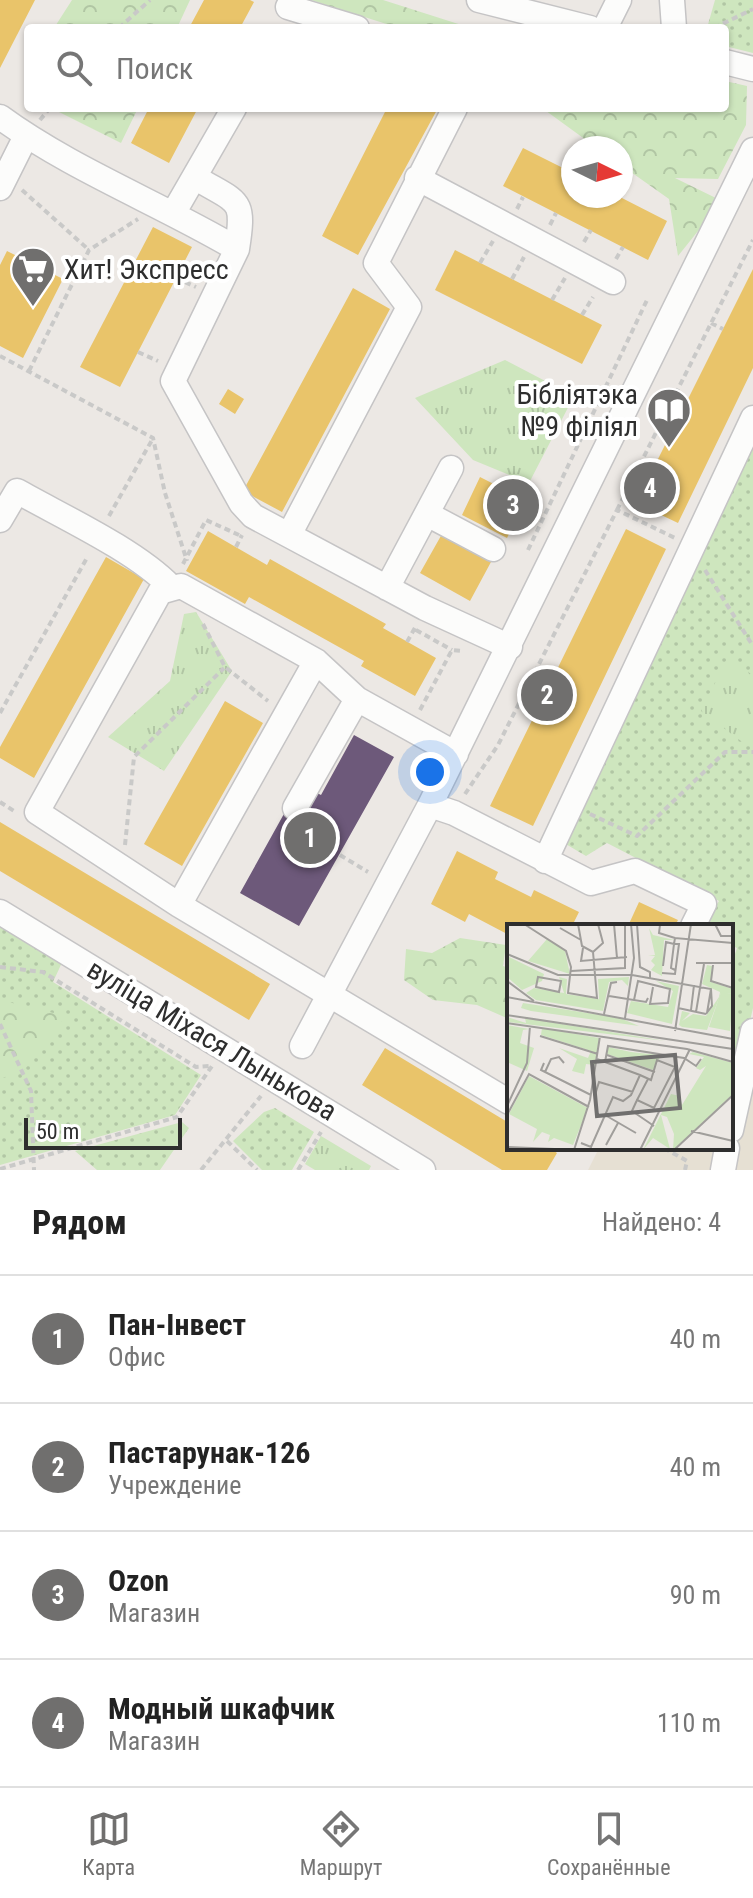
<!DOCTYPE html>
<html lang="ru">
<head>
<meta charset="utf-8">
<style>
	:root { --surface:#fff; --page:#f2f2f2; --text:#222; --muted:#767676; --line:#e0e0e0; --accent:#706f6e }
	body { margin:0; font-family:"Roboto Condensed",sans-serif; background:var(--page); color:var(--text) }
	.compass { position:absolute; left:561px; top:136px; width:72px; height:72px; border-radius:50%; background:var(--surface); box-shadow:0 2px 6px #0004; rotate:95deg }
	.scale { position:absolute; left:24px; bottom:20px; width:158px; box-sizing:border-box; padding-left:8px; border:4px solid #2e2e2e; border-top:0; font-size:22px; line-height:28px; white-space:nowrap; color:#2e2e2e; -webkit-text-stroke:6px #fff; paint-order:stroke }
	.you { position:absolute; left:430px; top:772px; width:28px; height:28px; margin:-20px; border:6px solid #fff; border-radius:50%; background:#1a73e8; box-shadow:0 0 0 12px #1a73e833 }
	.badge { display:grid; place-items:center; width:52px; height:52px; border-radius:50%; background:var(--accent); color:#fff; font-size:26px; font-weight:700 }
	.pin { position:absolute; translate:-50% -50%; border:4px solid #fff; box-shadow:0 2px 8px #0006 }
	.list { margin:0; padding:0; list-style:none }
	h2 { display:flex; justify-content:space-between; align-items:center; height:104px; margin:0; padding:0 32px; font-size:34px }
	h2 small { font-size:26px; font-weight:400; color:var(--muted) }
	.list li { display:grid; grid-template-columns:52px 1fr auto; gap:24px; align-items:center; box-sizing:border-box; height:128px; padding:0 32px; border-top:2px solid var(--line) }
	.list b { display:block; font-size:30px; white-space:nowrap }
	.list p { margin:0; font-size:26px; white-space:nowrap; color:var(--muted) }
	.list em { font-size:26px; font-style:normal; color:var(--muted) }
	.icon { flex:none; width:44px; height:44px; fill:none; stroke:currentColor; stroke-width:2; stroke-linecap:round; stroke-linejoin:round }
	.map { position:relative; flex:none; width:753px; height:1170px; overflow:hidden }
	.search { position:absolute; background:var(--surface); box-shadow:0 2px 6px #0004; left:24px; right:24px; top:24px; height:88px; display:flex; align-items:center; gap:20px; box-sizing:border-box; padding:0 28px; border-radius:8px; color:var(--muted); font-size:30px }
	.sheet { height:616px; background:var(--surface) }
	nav { display:flex; justify-content:space-around; align-items:center; box-sizing:border-box; height:112px; border-top:2px solid var(--line); background:var(--surface); font-size:22px; color:var(--muted) }
	nav a { display:grid; justify-items:center; gap:4px }
	nav .on { color:var(--accent) }
	.map>svg:first-child { display:block }
	.education { fill:#e6e0d3 }
	.grass { fill:url(#grass-dots) }
	.forest { fill:url(#forest-crowns) }
	.park { fill:url(#park-tufts) }
	.homes { fill:#e9c46a }
	.offices { fill:#6d597a }
	.lines { fill:none; stroke-linecap:round; stroke-linejoin:round }
	.minor-casing { stroke:#c5c4c5; stroke-width:27 }
	.path { stroke:#c9c9c8; stroke-width:4; stroke-dasharray:6 4; stroke-linecap:butt }
	.minor { stroke:#fcfcfb; stroke-width:24 }
	.labels { text-anchor:middle; dominant-baseline:central; stroke-width:8; stroke-linejoin:round; paint-order:stroke }
	.poi-label { font-size:28px; fill:#2e2e2e; stroke:#fff; text-anchor:start }
	.street-label { font-size:28px; fill:#2e2e2e; stroke:#fff }
	.inset-road { fill:none; stroke:#a09e9b; stroke-width:2 }
	.view { fill:#706f6e; fill-opacity:0.15; stroke:#706f6e; stroke-width:4 }
	.inset-edge { fill:none; stroke:#2e2e2e; stroke-width:4 }
</style>
</head>
<body>
<div class="map">
<svg width="753" height="1170" viewBox="0 0 753 1170">
	<defs>
		<pattern id="grass-dots" width="8" height="8" patternUnits="userSpaceOnUse" patternTransform="scale(2)"><rect width="8" height="8" fill="#cee6be"/><path d="M2 2h.1M6 6h.1" fill="none" stroke="#b1c6a4" stroke-width="1.8" stroke-linecap="round"/></pattern>
		<pattern id="forest-crowns" width="20" height="18" patternUnits="userSpaceOnUse" patternTransform="scale(2)"><rect width="20" height="18" fill="#cee6be"/><path d="M2 6a3 3 0 1 1 6 0M12 15a3 3 0 1 1 6 0" fill="none" stroke="#b1c6a4"/></pattern>
		<pattern id="park-tufts" width="24" height="20" patternUnits="userSpaceOnUse" patternTransform="scale(2)"><rect width="24" height="20" fill="#cee6be"/><path d="M3 7l-1-3M5 7V3M7 7l1-3M15 17l-1-3M17 17v-4M19 17l1-3" fill="none" stroke="#b1c6a4"/></pattern>
	</defs>
	<rect width="100%" height="100%" fill="#ece8e4"/>
	<path class="education" d="M731,1059L753,1065V1170H588L599,1148H731Z"/>
	<path class="grass" d="M715,0H753V53L725,46V28H707Z
		M753,439V1008L741,1059L731,1056V966L737,948L731,945V926H703L719,901L607,843L586,856L564,843Z
		M0,922L65,956L53,982L201,1075L175,1115L0,1165Z
		M275,1108L314,1132L292,1170H262L233,1141L264,1112Z
		M182,1122L189,1128L160,1170H97L75,1151Z"/>
	<path class="forest" d="M72,0H190L177,28H54Z
		M311,0H383L471,28H399Z
		M725,81L747,86L746,125L718,179L675,178L722,201L678,256L669,199L621,165V148H597L542,108H725Z
		M51,108H138L121,143Z
		M460,938L506,945L503,966L509,968V1019L477,1005L433,1000L404,980L406,949L432,953Z
		M0,1000L66,1016L24,1070L0,1079Z"/>
	<path class="park" d="M505,360L574,396L529,483L473,460L415,398Z
		M196,612L232,671L164,771L108,737L170,681L184,614Z
		M729,655L753,676V728L745,744L701,711Z
		M321,1136L371,1166L369,1170H315L305,1164Z"/>
	<path class="homes" d="M0,0H35L0,68Z
		M204,0H250L254,2L240,28H189Z
		M149,108H198L169,163L131,143Z
		M387,108H438L358,255L322,236Z
		M523,148L573,173V196H618L667,221L648,260L503,186Z
		M153,227L192,247L120,387L80,367Z
		M455,250L602,325L582,364L435,290Z
		M7,251L63,279L23,358L0,346V265Z
		M753,269V368L678,523L636,503Z
		M353,288L390,309L282,512L243,491Z
		M228,389L244,399L235,414L219,404Z
		M480,477L525,500L507,538L462,515Z
		M626,529L666,549L533,826L490,806Z
		M208,531L267,565L270,559L386,624L383,628L436,658L415,696L361,666L364,661L249,597L245,604L186,571Z
		M442,534L491,562L470,601L420,573Z
		M106,557L144,579L34,778L0,758V747Z
		M225,701L263,723L182,866L144,844Z
		M0,822L270,984L249,1020L0,871Z
		M457,851L498,872L495,879L531,897L534,890L579,912L572,926H509V935L469,914L465,922L431,904Z
		M639,902L678,920L675,926H628Z
		M385,1048L509,1123V1148H550L557,1153L547,1170H502L362,1085Z"/>
	<path class="offices" d="M354,735L394,757L299,926L240,893L285,812L301,821L317,793L321,795Z"/>
	<g class="lines">
		<g class="minor-casing">
			<path id="minor" d="M479,0L590,28
				M672,0L674,28
				M288,7L357,28
				M605,28L619,0
				M725,62L753,69
				M0,117C71,169 161,204 237,249L173,381L241,503L253,516L425,608L510,647
				M196,178C239,204 245,197 237,249
				M417,178L613,282
				M0,188L26,136
				M174,212L234,108
				M427,514L493,549
				M0,520L17,491C63,517 135,550 171,587
				M289,535L409,307L376,263L455,108
				M387,588L451,468
				M456,754L357,699L316,661L181,586L160,592L37,812L179,905L509,1102
				M295,808L357,699
				M545,861L753,418
				M179,905L316,661
				M0,912L423,1170
				M693,926L704,904L635,871L591,883L454,813L430,805L753,150
				M302,1046L430,805
				M731,1130L753,1031
				M723,1170L727,1148"/>
		</g>
		<path class="path" d="M119,28L150,0
			M714,28L753,9
			M40,120L50,108
			M22,190L89,250
			M517,209L523,197
			M550,225L556,213
			M584,242L591,230
			M616,259L623,247
			M480,263L493,241
			M176,278L196,287
			M512,279L524,257
			M552,300L565,278
			M582,315L593,297
			M711,323L723,329
			M138,352L158,361
			M0,356L153,438L165,493L187,561
			M29,371L89,250L138,219
			M617,510L753,240
			M109,516L152,440
			M236,547L242,535
			M528,550L647,300
			M183,564L206,520L239,535
			M705,570L753,646
			M203,624L225,667L268,701
			M416,630L452,650
			M407,642L416,626
			M420,710L452,650L463,651
			M0,713L88,556
			M465,794L498,745L617,510L675,538
			M0,802L14,811
			M590,814L637,836L725,752H753
			M125,845L134,757L224,668
			M340,855L368,872
			M0,967L43,972L196,1067L210,1066
			M0,1024L31,1091L34,1170
			M227,1141L257,1170
			M664,1148L687,1161L685,1170
			M0,1169L177,1117L212,1066
			M201,1170L261,1096
			M298,1170L321,1132"/>
		<use href="#minor" class="minor"/>
	</g>
	<defs>
		<g id="supermarket-pin" transform="scale(2.3)"><path d="M0 17L-7.5 6A9.5 9.5 0 1 1 7.5 6Z" fill="#706f6e" stroke="#fff"/><path d="M-6-5.5h2.5l.6 2H6L4.5 2H-2.5L-4.4-4H-6ZM-1.5 3.2a1.3 1.3 0 1 0 .1 0ZM3 3.2a1.3 1.3 0 1 0 .1 0Z" fill="#fff"/></g>
		<g id="library-pin" transform="scale(2.3)"><path d="M0 17L-7.5 6A9.5 9.5 0 1 1 7.5 6Z" fill="#706f6e" stroke="#fff"/><path d="M-6-4Q-3-5.5-.7-3.5V5Q-3 3-6 4ZM6-4Q3-5.5 .7-3.5V5Q3 3 6 4Z" fill="#fff"/></g>
	</defs>
	<g fill-rule="evenodd">
		<use href="#supermarket-pin" x="33" y="269"/>
		<use href="#library-pin" x="669" y="410"/>
	</g>
	<g class="labels">
		<g class="poi-label">
			<text x="64" y="269">Хит! Экспресс</text>
			<text x="638" y="394" text-anchor="end">Бібліятэка<tspan x="638" dy="32">№9 філіял</tspan></text>
		</g>
		<g class="street-label">
			<text transform="translate(212 1040) rotate(31)">вуліца Міхася Лынькова</text>
		</g>
	</g>
	<g transform="translate(507 924)">
		<rect width="226" height="226" fill="#ece8e4"/>
		<path d="M142,4L146,11L167,16H157L155,52L144,46L148,41L144,37L148,32L141,31H148ZM40,15L58,27L63,50L21,37ZM0,32L37,50L35,57L15,66L0,53ZM200,41L205,42L204,58L226,65V70L214,69L200,106L175,103L172,101L175,87L183,89L175,97L186,90L199,92L212,73L213,68L195,60ZM52,53L60,55L59,70L92,75L91,55L122,53L121,62L115,56L102,58L96,87L29,76L19,69L27,64L57,69ZM149,57L172,62L165,100L120,89L124,77L161,83L166,67ZM0,93L19,99L18,94L159,117L0,98ZM0,101L22,105L16,106L13,119L27,124L20,147L0,138ZM35,104L92,114L88,141L79,140L77,150L65,147L70,135L52,124L81,134L84,127L34,111ZM101,123L124,128L161,132L153,133L146,146L100,130ZM186,128L226,139V170L166,226L167,210L160,193L154,191L163,225L146,214L136,226L164,170L173,172L175,181L199,142L193,146L189,144L197,133L182,130Z" fill="#cee6be"/>
		<path d="M16,79L113,94L132,102L24,87L14,84ZM208,151H216L226,166L183,202L185,190L208,166L204,158ZM22,152L81,184L66,221L47,214L41,218L43,211L35,208L26,218L30,205L2,190Z" fill="#cee6be"/>
		<path d="M214,68L226,70L223,107L202,103Z" fill="#cee6be"/>
		<path class="inset-road" d="M17,0L59,27L64,43L61,69L90,74L86,28M71,0L75,22L86,28L96,19L91,0M107,0L110,34M130,0L133,43L143,48V54M165,0L153,1L152,9L168,14M208,0L214,12H226M53,4L74,16M167,20L164,44L168,46M76,24L74,37L120,33M0,30L51,51H125L204,65L205,82L199,90M189,39H226M206,41L204,57L226,64M156,42L159,18L167,20L168,14L226,19M64,47L118,44V0M155,49L168,50L172,20H167M31,53L54,57L52,68L29,63ZM0,57L27,77M146,63L143,80L161,79L163,65L147,61M102,72L139,78L141,74M0,73L226,115M127,76L131,57L147,61M171,84L199,90M184,86L187,61M189,88L197,40M200,89L204,65M97,90L104,59L110,58M0,91L226,125M118,94L127,34L124,0M0,99L180,125L226,138M168,107L184,0M33,112L91,130M100,131L148,148M90,135L98,138L133,151L144,156L150,136L168,143L147,184L130,176L141,155M98,138L101,122L177,134L189,142L194,135M37,139L34,146L84,171M38,148L44,135L52,133L57,139M88,171L92,158L126,168M130,176L125,187L147,202M0,182L20,139L23,102M0,191L22,150L82,183M98,191L129,209M184,207L226,217M74,219L84,223L106,173L116,177L124,171L133,151M99,221L111,199M0,223L71,226M67,226L83,176L93,112M133,226L183,125M167,226L226,171"/>
		<path class="view" d="M168,131L173,184L90,192L85,138Z"/>
		<rect width="226" height="226" class="inset-edge"/>
	</g>
</svg>
<svg class="compass" viewBox="-18 -18 36 36"><path d="M0-13l5 13h-10z" fill="#e53935"/><path d="M0 13l5-13h-10z" fill="#767676"/></svg>
<div class="scale">50 m</div>
<div class="you"></div>
<div class="pin badge" style="left:310px;top:838px">1</div>
<div class="pin badge" style="left:547px;top:695px">2</div>
<div class="pin badge" style="left:513px;top:505px">3</div>
<div class="pin badge" style="left:650px;top:488px">4</div>
<div class="search"><svg class="icon" aria-label="search" viewBox="0 0 24 24"><circle cx="10" cy="10" r="6"/><path d="M15 15l6 6"/></svg>Поиск</div>
</div>
<section class="sheet">
<h2>Рядом<small>Найдено: 4</small></h2>
<ul class="list">
<li><span class="badge">1</span><div><b>Пан-Інвест</b><p>Офис</p></div><em>40 m</em></li>
<li><span class="badge">2</span><div><b>Пастарунак-126</b><p>Учреждение</p></div><em>40 m</em></li>
<li><span class="badge">3</span><div><b>Ozon</b><p>Магазин</p></div><em>90 m</em></li>
<li><span class="badge">4</span><div><b>Модный шкафчик</b><p>Магазин</p></div><em>110 m</em></li>
</ul>
</section>
<nav>
<a class="on"><svg class="icon" aria-label="map" viewBox="0 0 24 24"><path d="M3 6l6-2 6 2 6-2v14l-6 2-6-2-6 2zM9 4v14M15 6v14"/></svg>Карта</a>
<a><svg class="icon" aria-label="directions" viewBox="0 0 24 24"><path d="M12 3l9 9-9 9-9-9zM9 14v-3h6M13 9l2 2-2 2"/></svg>Маршрут</a>
<a><svg class="icon" aria-label="saved" viewBox="0 0 24 24"><path d="M7 4h10v16l-5-4-5 4z"/></svg>Сохранённые</a>
</nav>
</body>
</html>
